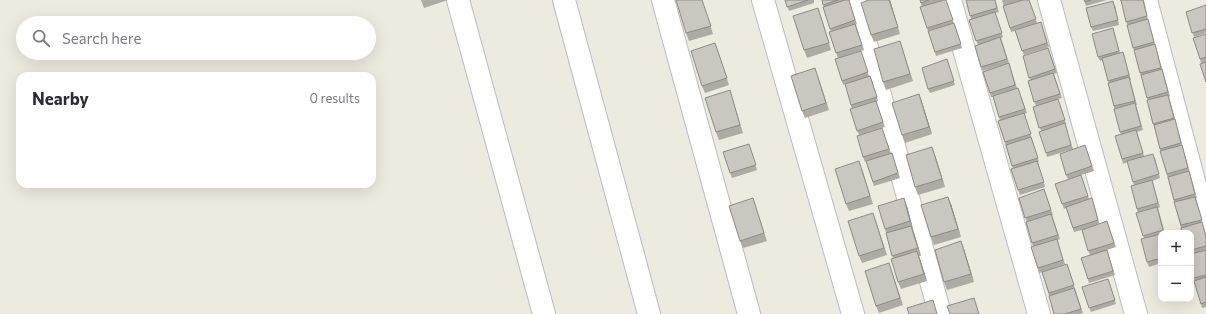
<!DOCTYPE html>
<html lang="en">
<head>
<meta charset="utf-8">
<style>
	:root { --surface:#fff; --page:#f7f7f7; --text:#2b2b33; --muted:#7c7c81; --line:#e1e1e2 }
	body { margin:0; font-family:Commissioner,sans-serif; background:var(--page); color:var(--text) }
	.controls { position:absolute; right:12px; bottom:12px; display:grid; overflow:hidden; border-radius:8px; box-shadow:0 4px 16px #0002 }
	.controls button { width:36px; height:36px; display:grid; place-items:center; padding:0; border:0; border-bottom:1px solid var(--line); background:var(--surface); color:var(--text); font:20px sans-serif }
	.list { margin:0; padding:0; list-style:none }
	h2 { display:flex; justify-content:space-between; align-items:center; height:52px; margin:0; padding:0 16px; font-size:17px }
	h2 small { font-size:13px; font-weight:400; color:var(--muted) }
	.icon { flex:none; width:22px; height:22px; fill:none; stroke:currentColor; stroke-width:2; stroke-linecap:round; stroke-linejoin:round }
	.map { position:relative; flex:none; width:1206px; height:314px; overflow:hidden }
	.search { position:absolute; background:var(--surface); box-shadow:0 4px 16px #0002; left:16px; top:16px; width:360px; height:44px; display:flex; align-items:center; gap:10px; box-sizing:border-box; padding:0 14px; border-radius:22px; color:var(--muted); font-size:15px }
	.panel { position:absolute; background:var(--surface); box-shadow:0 4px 16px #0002; left:16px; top:72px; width:360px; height:116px; border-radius:12px }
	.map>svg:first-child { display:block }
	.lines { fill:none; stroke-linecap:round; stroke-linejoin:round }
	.minor-casing { stroke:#babcc2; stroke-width:24 }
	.minor { stroke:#fff; stroke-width:22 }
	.wall { fill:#adaba4 }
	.shaded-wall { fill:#8d8b86 }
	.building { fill:#c9c7bf; stroke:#8d8b86 }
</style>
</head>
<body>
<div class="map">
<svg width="1206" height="314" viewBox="0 0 1206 314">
	<rect width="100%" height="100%" fill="#ecebdf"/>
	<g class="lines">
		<g class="minor-casing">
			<path id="minor" d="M458,0L544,314
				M564,0L649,314
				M663,0L749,314
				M763,0L853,314
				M854,0L940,314
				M950,0L1039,314
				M1049,0L1136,314
				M1146,0L1206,226"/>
		</g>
		<use href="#minor" class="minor"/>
	</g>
	<path class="wall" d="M421,0H448L424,8Z
		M702,0L713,34L689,41L686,33Z
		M785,0H814V3L789,11Z
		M822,0H850V1H849L857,24L856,25L864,50L838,58L829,32H831L823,7H824Z
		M890,0L900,34L874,42L871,35Z
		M920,0H946L962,48L936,56L920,7H922Z
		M966,0H995L999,12L995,13L1003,37L1001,38L1009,63L983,71L975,46L978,45L969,20L971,19Z
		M1002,0H1029L1037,23L1041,22L1049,47L1024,55L1015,31L1011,32Z
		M1084,0H1107L1086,6Z
		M1120,0H1144L1148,20L1170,96L1169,97L1197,198H1196L1206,235V307L1202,308L1191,269V233L1181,228L1147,100H1148L1140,73L1121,1H1120Z
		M1115,5L1119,25L1093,31L1091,27Z
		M1206,5V33L1194,37L1186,12Z
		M821,16L831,50L807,58L804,50Z
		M1113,28L1120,53L1123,52L1131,80H1130L1137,105H1136L1143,130L1137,132L1144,156L1155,158L1160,178L1152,181L1160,207L1158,208L1165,233H1161V263L1149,267L1147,262L1144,239L1137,209L1134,185L1128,162L1123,164L1122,159L1121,135L1108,83H1109L1102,60L1100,61L1098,57Z
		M1206,34V62L1201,63L1200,59Z
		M900,41L913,81L886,90L883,82Z
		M1048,48L1057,73L1054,74L1062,98L1058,99L1066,124L1065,125L1073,149L1047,157L1041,131L1033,107L1036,106L1028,81L1030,80L1023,56Z
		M718,51L729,85L705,93L702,86Z
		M861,51L869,76L872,80L878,101L876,102L885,127L859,135L850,109H852L845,84L843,85L842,81Z
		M947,59L955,85L930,93L928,89Z
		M1009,63L1017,88H1018L1027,113L1024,114L1039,162H1038L1045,187L1020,195L1011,169H1013L998,121H1000L993,97H991L983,72Z
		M818,76L829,110L805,118L802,111Z
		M730,90L743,133L719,140L716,132Z
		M919,94L932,134L905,143L902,135Z
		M882,128L891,153H892L900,178L874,186L866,161L865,162L863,157Z
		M749,144L757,170L732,178L723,152Z
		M1085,145L1094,171L1068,179L1066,175Z
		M935,155L945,187L918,195L915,187Z
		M862,169L873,204L849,211L846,204Z
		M1081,175L1089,199L1093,203L1099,224L1107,221L1116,247L1107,250L1115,275L1089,283L1081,258L1090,255L1082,230L1074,232L1066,208L1064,209L1055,184Z
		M1044,189L1053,215H1052L1060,239L1057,240L1065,264L1039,273L1031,247L1033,246L1026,222H1027L1019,198Z
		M753,198L767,241L743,248L740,241Z
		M951,204L961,237L934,245L931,237Z
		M907,206L913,229L921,256H919L927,281L901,289L898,282L893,258L885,229Z
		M876,221L887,255L862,263L859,256Z
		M964,249L974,282L947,290L944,282Z
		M889,263L903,305L879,313L876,306Z
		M1067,264L1083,313L1080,314H1054L1049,296L1042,272Z
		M1108,279L1116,304L1091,312L1082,287Z"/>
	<path class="shaded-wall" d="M889,0H890L900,34L898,27Z
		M919,94L922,102L932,134L929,127Z
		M932,147L935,155L945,187L942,179Z
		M948,197L951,204L961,237L958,229Z
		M904,198L907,206L913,229L910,221Z
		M911,226L914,233L921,256L918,248Z
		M961,241L964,249L974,282L971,274Z
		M917,251L920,259L927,281L924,274Z"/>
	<path class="building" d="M676,0H702L711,26L686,33Z
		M785,0H808L787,7Z
		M822,0H838L823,5Z
		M845,0H849L855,20L830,29L823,7Z
		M869,0H889L898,27L871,35L861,3Z
		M920,0H929L921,3Z
		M944,0H946L953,20L927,28L920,7Z
		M966,0H995L997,8L970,16Z
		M1023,0H1029L1036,19L1010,28L1003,6Z
		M1084,0H1091L1085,2Z
		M1121,0H1143L1147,16L1126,22Z
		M1113,1L1118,20L1091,27L1086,8Z
		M1206,5V29L1192,33L1186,12Z
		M818,8L829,43L804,50L793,16Z
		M995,12L1002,33L976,41L969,20Z
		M1148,19L1154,42L1133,48L1127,25Z
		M1041,22L1047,43L1022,51L1015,30Z
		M954,23L961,44L935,52L928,31Z
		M855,24L862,45L836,53L829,32Z
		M1113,28L1119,51L1098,57L1092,34Z
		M1206,34V57L1200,59L1193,38Z
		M1000,37L1007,59L981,67L975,46Z
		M900,41L910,74L883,82L874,49Z
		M715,43L727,78L702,86L691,51Z
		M1155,44L1161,68L1140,73L1134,50Z
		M1048,48L1055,69L1029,78L1023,56Z
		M861,51L868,72L842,81L835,59Z
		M1123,52L1129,75L1108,81L1102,58Z
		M947,59L954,81L928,89L922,68Z
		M1206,62V82L1200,64Z
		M1009,63L1015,85L990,93L983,72Z
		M815,68L826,103L802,111L791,76Z
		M1162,69L1168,92L1147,98L1141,75Z
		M1053,73L1060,94L1034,102L1028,81Z
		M870,76L877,97L851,105L845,84Z
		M1129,77L1135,101L1114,106L1108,83Z
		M1018,88L1025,109L999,117L993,96Z
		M730,90L740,125L716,132L705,98Z
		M919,94L929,127L902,135L892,103Z
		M1168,95L1174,118L1153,124L1147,100Z
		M1058,99L1065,120L1039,128L1033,107Z
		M876,101L883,122L857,131L850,109Z
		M1135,103L1141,126L1120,132L1114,109Z
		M1024,113L1031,134L1005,142L998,121Z
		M1175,119L1181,143L1160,149L1154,125Z
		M1065,123L1071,145L1046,153L1039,132Z
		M882,128L889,149L863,157L857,136Z
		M1136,130L1143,153L1122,159L1115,136Z
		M1031,137L1038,158L1012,166L1006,145Z
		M749,144L756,165L730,173L723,152Z
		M1085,145L1092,166L1066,175L1060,154Z
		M1182,145L1188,168L1167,174L1160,151Z
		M932,147L942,179L915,187L906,155Z
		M892,153L898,173L873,182L866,161Z
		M1153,154L1159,174L1133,182L1127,161Z
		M859,161L870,196L846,204L835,169Z
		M1037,161L1044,182L1018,190L1011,169Z
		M1189,171L1195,194L1174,200L1168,177Z
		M1081,175L1088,196L1062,204L1055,184Z
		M1152,180L1158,203L1137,209L1131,186Z
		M1044,189L1051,210L1025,218L1019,198Z
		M948,197L958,229L931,237L921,205Z
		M1195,197L1202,220L1181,225L1174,202Z
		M753,198L764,233L740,241L729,206Z
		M904,198L910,221L885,229L878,206Z
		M1092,198L1098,220L1073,228L1066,207Z
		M1157,207L1163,230L1143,236L1136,213Z
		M873,213L884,248L859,256L848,221Z
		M1051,214L1058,235L1032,243L1026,222Z
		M1107,221L1114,243L1088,251L1082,230Z
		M1202,222L1206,237V246L1191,250V233H1182L1181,228Z
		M911,226L918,248L892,256L886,233Z
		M1161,234V258L1147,262L1141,239Z
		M1057,239L1063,260L1038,268L1031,247Z
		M961,241L971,274L944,282L935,250Z
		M1107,250L1113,271L1088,279L1081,258Z
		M1206,250V275L1194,278L1191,269V254Z
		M917,251L924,274L898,282L891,259Z
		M889,263L900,298L876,306L865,271Z
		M1067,264L1074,285L1049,293L1042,272Z
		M1206,277V302L1201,304L1194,281Z
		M1108,279L1115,300L1089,308L1082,287Z
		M1074,288L1081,309L1065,314H1054L1049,296Z
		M974,298L979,314H950L947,306Z
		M933,300L937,314H909L907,308Z"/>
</svg>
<div class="controls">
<button>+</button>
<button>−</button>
</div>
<div class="search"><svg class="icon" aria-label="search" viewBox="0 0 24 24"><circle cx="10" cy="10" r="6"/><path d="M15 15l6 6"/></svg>Search here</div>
<section class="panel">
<h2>Nearby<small>0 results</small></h2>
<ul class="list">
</ul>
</section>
</div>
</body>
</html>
